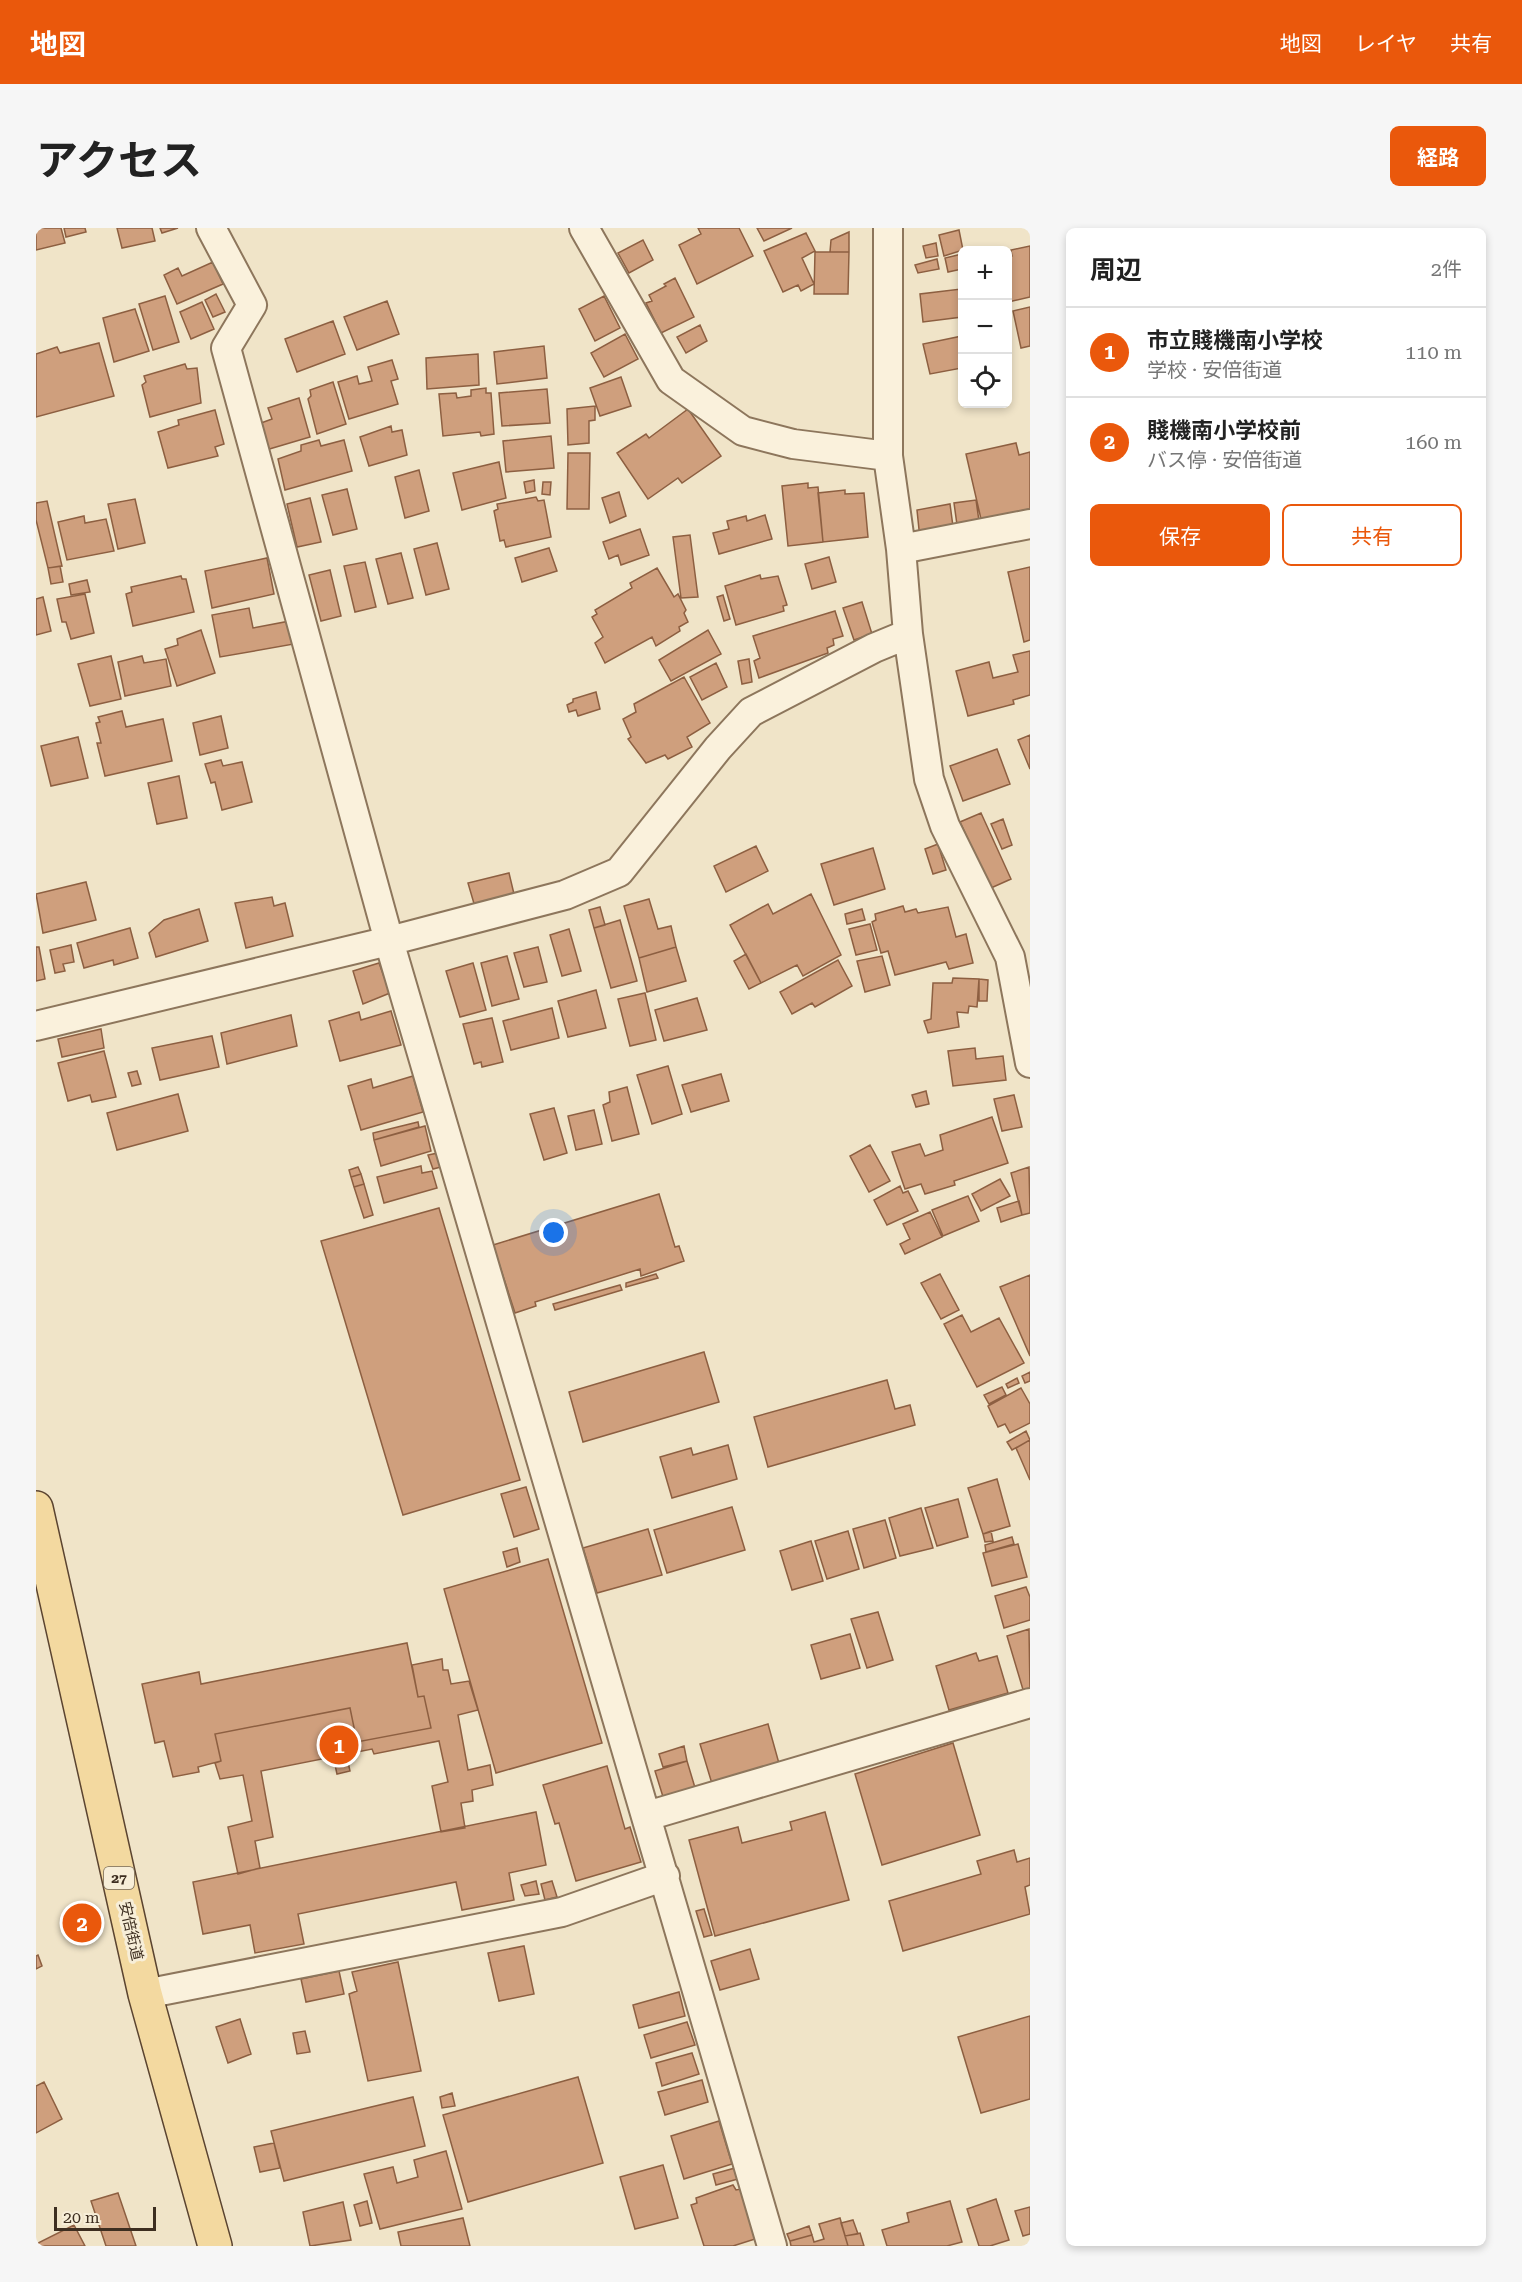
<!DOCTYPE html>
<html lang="ja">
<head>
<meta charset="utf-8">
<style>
	:root { --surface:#fff; --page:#f6f6f6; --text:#222; --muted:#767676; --line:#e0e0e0; --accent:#ea580c }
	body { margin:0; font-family:"Roboto Serif","Noto Sans JP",serif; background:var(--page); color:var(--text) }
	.controls { position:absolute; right:18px; top:18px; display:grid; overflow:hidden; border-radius:9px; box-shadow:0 3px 9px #0003 }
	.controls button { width:54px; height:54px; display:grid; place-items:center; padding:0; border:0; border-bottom:2px solid var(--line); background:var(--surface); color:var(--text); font:30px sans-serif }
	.scale { position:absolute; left:18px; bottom:15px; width:102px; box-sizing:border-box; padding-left:6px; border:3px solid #3d2e20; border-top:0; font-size:16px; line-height:21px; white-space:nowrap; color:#3d2e20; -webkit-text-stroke:4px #f7eed8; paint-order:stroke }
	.you { position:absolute; left:518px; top:1005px; width:21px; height:21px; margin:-15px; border:4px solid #fff; border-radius:50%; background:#1a73e8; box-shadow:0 0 0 9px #1a73e833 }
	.badge { display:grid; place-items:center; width:39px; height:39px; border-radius:50%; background:var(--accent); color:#fff; font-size:20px; font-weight:700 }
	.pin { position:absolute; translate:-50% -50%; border:3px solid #fff; box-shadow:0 2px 6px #0006 }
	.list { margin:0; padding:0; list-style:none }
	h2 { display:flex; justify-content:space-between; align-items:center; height:78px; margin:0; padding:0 24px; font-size:26px }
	h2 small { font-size:20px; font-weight:400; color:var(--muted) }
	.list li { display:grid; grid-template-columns:39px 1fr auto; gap:18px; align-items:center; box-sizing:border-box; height:90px; padding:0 24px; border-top:2px solid var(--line) }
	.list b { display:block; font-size:22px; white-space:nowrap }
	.list p { margin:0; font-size:20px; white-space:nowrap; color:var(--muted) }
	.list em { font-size:20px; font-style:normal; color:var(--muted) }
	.actions { display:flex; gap:12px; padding:18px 24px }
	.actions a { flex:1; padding:14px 0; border:2px solid var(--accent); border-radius:9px; text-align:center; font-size:21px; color:var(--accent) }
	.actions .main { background:var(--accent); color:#fff }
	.icon { flex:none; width:33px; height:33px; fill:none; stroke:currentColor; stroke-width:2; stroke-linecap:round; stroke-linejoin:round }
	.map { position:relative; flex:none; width:994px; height:2018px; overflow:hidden; border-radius:9px }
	header { display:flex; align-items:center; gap:36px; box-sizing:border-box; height:84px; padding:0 30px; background:var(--accent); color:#fff }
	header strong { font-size:28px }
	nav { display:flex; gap:33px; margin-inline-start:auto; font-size:21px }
	.intro { display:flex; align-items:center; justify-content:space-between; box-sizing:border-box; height:144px; padding:0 36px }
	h1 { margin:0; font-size:42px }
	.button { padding:15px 27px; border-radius:9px; background:var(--accent); color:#fff; font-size:21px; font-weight:700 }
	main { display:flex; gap:36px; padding:0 36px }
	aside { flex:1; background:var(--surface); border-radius:9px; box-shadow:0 3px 9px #0003 }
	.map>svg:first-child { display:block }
	.building { fill:#cf9f7d; stroke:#8d5f41; stroke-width:1.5 }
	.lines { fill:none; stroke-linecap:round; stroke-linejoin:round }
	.minor-casing { stroke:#8d765c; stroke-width:32 }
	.primary-casing { stroke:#5b4430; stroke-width:36 }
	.minor { stroke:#faf1dc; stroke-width:28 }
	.primary { stroke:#f3d9a0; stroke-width:33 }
	.labels { text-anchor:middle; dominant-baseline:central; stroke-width:6; stroke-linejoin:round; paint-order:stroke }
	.shield { fill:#f7eed8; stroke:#756857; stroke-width:1.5 }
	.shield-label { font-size:14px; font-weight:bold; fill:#3d2e20 }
	.street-label { font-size:15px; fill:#3d2e20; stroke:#f7eed8 }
</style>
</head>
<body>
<header>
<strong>地図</strong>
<nav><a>地図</a><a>レイヤ</a><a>共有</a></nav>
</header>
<div class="intro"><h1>アクセス</h1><a class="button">経路</a></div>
<main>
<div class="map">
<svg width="994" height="2018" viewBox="0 0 994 2018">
	<rect width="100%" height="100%" fill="#f0e4c8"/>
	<path class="building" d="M0,0H25L29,15L0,22Z
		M28,0H49L50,4L30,9Z
		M81,0H116L119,13L86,20Z
		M124,0H142L126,5Z
		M662,0H703L717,28L661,56L643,17L665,6Z
		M721,0H756L728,13Z
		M923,2L927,22L908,28L903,7Z
		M813,4V24H794L795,12Z
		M770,5L779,23L766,30L778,56L765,63L762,57L747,64L728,23Z
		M607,12L617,32L593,45L582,25Z
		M900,15L902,28L890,30L887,18Z
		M994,18V69L972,74V29L976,28L975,22Z
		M779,24H813L812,66H778Z
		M926,26V41L912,44L909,30Z
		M901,31L903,41L882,45L879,37Z
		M177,34L187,56L141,76L128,47L142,40L146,48Z
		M639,50L658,89L625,105L610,75L616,73L613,67L630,58L628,56Z
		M925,61L926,89L887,94L884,66Z
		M180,66L189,84L177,89L169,72Z
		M129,68L143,114L117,122L103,76Z
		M568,68L584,100L559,113L543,81Z
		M351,73L363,106L321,122L308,89Z
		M166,74L178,101L155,111L144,84Z
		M994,79V118L985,120L977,83Z
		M99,81L113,123L78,134L67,90Z
		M297,93L309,126L261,144L249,111Z
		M664,97L671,113L650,125L641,109Z
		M589,106L602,131L568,149L555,125Z
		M926,108V140L894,146L887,116Z
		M63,115L78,168L0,189V126L21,119L24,125Z
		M508,118L511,150L461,156L458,124Z
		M442,126L443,157L391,161L390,130Z
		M356,132L362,151L355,153L362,176L313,191L302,154L321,148L323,156L336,153L332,139Z
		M149,136L151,141L161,140L165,175L114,189L106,157L110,154L108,148Z
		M585,149L595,178L564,188L554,160Z
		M297,154L310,196L281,206L272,171L275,168L274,162Z
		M450,160V165H455L458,206L445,208L444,204L407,208L403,166L420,165L421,170L435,168V162Z
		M511,161L514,195L466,198L463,165Z
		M263,170L274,209L230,222L225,195L236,191L232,180Z
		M559,178V192L553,193V215L532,217L531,181Z
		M652,181L685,228L646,255L642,250L612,271L581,225L610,206L613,210Z
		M179,182L188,216L179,219L182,228L132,240L122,204L143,197L142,192Z
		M355,198L356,204L366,202L371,227L333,238L324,209Z
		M515,208L518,240L470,244L467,213Z
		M283,212L285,218L308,212L316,243L249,262L242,231L265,223V217Z
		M980,215L983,227L994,224V281L945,291L930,226Z
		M532,225H554L553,281H531Z
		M463,234L470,270L426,282L417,245Z
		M383,242L393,283L369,290L359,249Z
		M498,252L499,263L490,265L488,254Z
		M507,254H515L514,267L506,266Z
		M772,255V260L782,259L787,314L752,318L746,258Z
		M311,261L321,301L297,307L286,267Z
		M809,262V266L828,265L832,309L787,314L782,265Z
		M583,264L590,288L574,295L566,270Z
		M500,269L502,273L508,272L515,309L470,319L468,312L464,313L458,283L462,281L461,276Z
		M274,270L285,314L261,319L251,276Z
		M99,271L109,315L82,321L72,276Z
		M940,272L944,300L922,304L918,275Z
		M11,273L26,338L12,340L0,292V275Z
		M914,276L918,306L884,311L881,282Z
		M729,287L736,311L683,326L677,305L693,301L691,293L710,288L711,293Z
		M48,288L49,295L70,291L78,323L31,332L22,294Z
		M604,301L613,327L585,337L582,327L573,331L567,314Z
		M654,307L662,369L645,370L637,309Z
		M401,315L413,361L390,367L378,321Z
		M513,320L521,343L486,354L479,330Z
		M365,325L377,370L352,376L340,331Z
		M793,329L800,354L776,361L769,336Z
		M231,330L238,366L176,380L169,343Z
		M329,334L340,379L319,384L308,338Z
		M24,338L27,354L15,356L12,340Z
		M994,339V412L988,414L972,344Z
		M621,340L638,369L642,366L650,382L648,385L652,394L643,399L644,403L620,418L616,409L569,435L559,415L567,409L556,389L561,386L559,382L596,360L594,355Z
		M294,342L305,388L285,393L273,347Z
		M724,347L725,351L742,348L751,377L747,378L748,383L700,397L689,358Z
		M145,348L146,351H150L158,384L97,398L90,366L96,364L95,359Z
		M51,352L54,364L35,367L33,356Z
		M49,366L58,405L35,411L30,394H26L21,371Z
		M687,367L694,391L688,393L681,369Z
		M7,369L15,403L0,407V371Z
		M826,374L836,406L818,412L807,380Z
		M213,380L217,400L254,393L258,416L184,429L176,387Z
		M799,383L807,408L797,411L798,417L791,420L792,425L723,450L718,433L724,430L717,408Z
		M165,402L179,445L141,458L129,421L142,417L141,411Z
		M672,402L685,426L635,453L623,432Z
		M994,423V467L977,472L978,476L932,488L920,443L953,434L957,450L982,444L977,427Z
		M75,428L85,471L54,478L42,436Z
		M106,428L108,435L130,431L135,458L89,468L82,434Z
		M713,431L716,454L706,456L702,433Z
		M680,435L691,459L666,472L654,449Z
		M648,449L674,495L651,509L656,519L632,531L629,527L610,535L592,511L595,509L587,491L600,484L598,476Z
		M560,464L564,481L542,488L540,482L533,484L531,477L537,474V471Z
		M86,483L90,499L127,491L136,533L69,548L61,515H65L60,495L64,494L62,489Z
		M185,488L192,520L164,527L157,495Z
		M994,507V541L982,512Z
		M42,509L52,550L15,558L5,518Z
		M961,521L974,556L927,573L914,538Z
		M185,532L187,538L206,534L216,574L186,582L179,554L175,555L169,536Z
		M143,548L151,590L121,596L112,555Z
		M945,585L975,651L955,660L924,594Z
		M967,591L976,617L966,621L955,596Z
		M902,616L910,642L897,646L889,621Z
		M720,618L732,643L690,664L678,638Z
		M837,620L849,661L798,677L785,636Z
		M473,645L478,666L439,679L432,655Z
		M50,654L60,692L7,705L0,666Z
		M775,666L805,727L767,748L761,737L725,755L694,697L732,676L737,686Z
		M236,669L238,678L249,675L257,708L210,720L199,675Z
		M613,671L622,701L635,698L640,719L603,730L588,678Z
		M867,678L869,684L880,681L882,685L912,679L920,709L930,706L937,735L913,741L910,734L859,747L852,723L845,725L836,694L840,692L839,686Z
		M564,679L569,697L558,700L553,682Z
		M163,681L172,713L120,729L113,705L128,692Z
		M826,681L829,692L811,696L809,686Z
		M584,692L601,753L575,760L558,700Z
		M834,696L841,722L820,727L813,701Z
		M94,700L102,730L78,737L77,732L48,740L41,715Z
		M533,701L545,743L526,748L514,707Z
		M35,717L38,734L27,736L29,743L19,745L14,722Z
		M0,719H3L9,751L0,753Z
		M502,719L511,754L488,759L478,725Z
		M640,719L650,753L611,764L603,730Z
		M710,726L725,755L713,761L698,733Z
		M471,728L483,771L456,778L445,735Z
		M846,728L854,757L829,764L821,733Z
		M802,732L816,758L779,779L776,775L756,786L744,764Z
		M343,735L354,765L327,776L317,743Z
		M437,735L450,782L424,789L410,743Z
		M917,750L943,751L941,779L933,778L932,785L921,784L923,799L892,805L888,793L895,791L897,755H916Z
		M943,751L952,752L951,773H943Z
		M560,762L570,800L532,809L522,773Z
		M609,765L620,812L594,818L582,771Z
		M661,770L671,802L628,813L619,782Z
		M516,780L523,810L475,822L467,793Z
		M355,783L365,817L304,833L293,793L323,784L325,792Z
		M255,787L261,818L191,836L185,805Z
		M456,790L467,834L446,839L445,834L438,836L427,796Z
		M65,801L68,820L26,829L22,811Z
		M176,808L183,839L124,852L116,820Z
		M939,820L940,831L967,828L970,852L917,858L912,823Z
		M68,823L80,869L56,874L54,867L32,873L22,835Z
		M632,838L646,886L616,896L601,847Z
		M101,843L105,856L96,858L92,845Z
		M685,846L693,873L655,884L646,857Z
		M377,848L387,884L325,902L312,858L335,851L337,860Z
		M591,859L603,906L576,913L567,877L574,874L573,864Z
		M890,863L893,876L880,879L876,867Z
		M142,866L152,903L81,922L71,885Z
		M978,867L986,899L966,903L958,871Z
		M518,880L531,925L508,932L494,886Z
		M558,882L566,916L540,922L532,888Z
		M956,889L972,935L918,953L919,957L889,966L885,956L869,961L856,924L884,916L889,928L907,922L904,907Z
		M382,894L383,899L338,912L337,905Z
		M389,898L395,923L345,938L338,912Z
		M834,917L854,953L833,964L814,928Z
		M402,925L405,939L397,941L392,927Z
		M385,938L386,945L396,943L401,960L348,975L341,949Z
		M322,939L325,946L315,949L313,942Z
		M993,939L994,985L986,987L975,945Z
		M325,946L328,956L318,959L315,949Z
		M964,951L974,968L945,983L936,966Z
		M328,956L337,987L328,990L318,959Z
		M864,958L867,965L872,963L882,983L851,997L838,972Z
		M623,966L639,1019L643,1018L648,1033L605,1048L604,1041L499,1074L500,1078L479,1085L457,1017Z
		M932,968L943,993L907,1008L896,982Z
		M983,973L986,987L965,994L961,980Z
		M403,980L484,1252L367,1287L285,1013Z
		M894,984L906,1009L869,1026L864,1016L874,1011L867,996Z
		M620,1046L622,1050L590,1059V1055Z
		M904,1046L923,1082L905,1091L885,1055Z
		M994,1047V1128L964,1059Z
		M584,1057L586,1062L519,1082L517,1076Z
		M926,1087L935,1104L963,1090L988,1135L941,1159L908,1096Z
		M668,1124L683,1174L547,1214L533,1164Z
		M994,1144V1153L989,1155L986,1148Z
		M981,1150L983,1155L972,1160L970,1156Z
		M851,1152L859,1181L874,1177L879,1197L732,1239L718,1189Z
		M966,1159L970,1167L953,1176L948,1167Z
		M985,1160L994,1176V1195L974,1205L969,1196L962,1199L952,1178Z
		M990,1203L994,1212L976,1222L971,1214Z
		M994,1212V1252L980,1220Z
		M692,1217L701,1251L636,1270L624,1229L655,1220L657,1227Z
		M961,1251L974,1298L947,1306L932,1260Z
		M490,1259L503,1301L478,1309L465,1266Z
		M922,1271L932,1309L901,1318L889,1280Z
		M696,1279L709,1322L631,1345L618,1302Z
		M885,1280L897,1320L864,1328L853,1290Z
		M849,1292L860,1330L828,1340L817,1301Z
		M612,1301L626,1347L561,1365L547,1320Z
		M812,1303L823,1341L791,1351L779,1313Z
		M955,1303L957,1313L949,1314L947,1306Z
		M976,1309L978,1316L950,1324L949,1317Z
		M775,1313L787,1353L756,1362L744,1323Z
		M982,1316L991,1349L956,1358L947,1325Z
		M481,1320L484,1334L471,1339L467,1324Z
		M512,1331L566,1515L460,1545L408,1361Z
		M990,1359L994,1369V1392L968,1400L959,1368Z
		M842,1384L857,1432L831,1440L815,1391Z
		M993,1401L994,1463L988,1465L971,1408Z
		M814,1406L824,1440L785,1451L775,1417Z
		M371,1415L382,1469L388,1468L395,1500L321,1514L314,1480L179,1506L185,1533L162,1539L163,1544L137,1549L128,1513L119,1515L106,1456L163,1444L165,1456Z
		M940,1425L943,1433L961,1428L972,1465L913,1482L900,1438Z
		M406,1431L407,1442H412L415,1456L433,1453L442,1482L422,1487L432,1542L454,1537L457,1557L436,1562L437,1573L425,1575L429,1600L405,1604L396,1558L412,1554L403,1513L338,1526L336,1521L225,1543L237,1609L219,1613L224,1640L202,1646L192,1599L216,1593L207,1547L184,1551L179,1535L185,1533L179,1506L314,1480L321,1514L395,1500L388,1468L382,1469L376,1437Z
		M732,1496L744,1539L677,1559L664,1516Z
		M917,1515L944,1607L846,1637L819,1546Z
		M648,1518L651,1533L627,1539L623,1526Z
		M651,1533L660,1563L628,1572L619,1543Z
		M312,1534L314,1543L301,1546L299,1537Z
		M571,1538L589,1601L594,1599L605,1634L540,1653L523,1595L519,1596L507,1557Z
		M500,1584L510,1637L473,1645L478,1672L426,1682L420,1654L262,1686L268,1716L219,1725L214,1697L167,1706L157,1654Z
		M789,1584L813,1672L679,1708L653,1612L702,1599L706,1615L756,1602L754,1594Z
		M978,1622L981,1634L994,1630V1657L989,1659L994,1686L867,1723L853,1673L945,1646L941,1633Z
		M500,1653L503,1666L489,1668L485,1657Z
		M516,1653L521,1669L509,1672L505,1656Z
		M668,1681L676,1707L668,1709L660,1683Z
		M488,1718L498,1766L463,1773L452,1725Z
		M714,1721L723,1751L684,1762L675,1733Z
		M2,1727L6,1738L0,1741V1728Z
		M362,1734L385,1843L332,1853L313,1766L321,1763L316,1744Z
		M303,1743L308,1766L270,1774L265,1751Z
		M643,1764L649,1788L603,1800L597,1777Z
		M994,1788V1871L945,1885L922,1809Z
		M204,1791L215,1826L192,1835L180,1799Z
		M651,1794L659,1817L615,1830L608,1807Z
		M269,1803L274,1824L261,1826L257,1805Z
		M656,1825L663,1846L626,1858L620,1835Z
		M542,1849L567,1935L432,1974L407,1887Z
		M666,1852L672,1874L629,1887L622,1864Z
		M8,1854L26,1891L0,1905V1858Z
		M416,1865L419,1878L406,1880L404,1869Z
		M377,1869L389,1918L248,1953L235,1903Z
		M683,1893L696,1936L648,1951L635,1908Z
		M238,1915L244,1940L224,1944L218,1919Z
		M410,1923L426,1981L344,2001L328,1946L357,1939L361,1955L382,1949L378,1932Z
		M627,1937L642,1990L599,2001L584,1949Z
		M699,1940L702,1951L680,1957L677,1946Z
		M697,1957L700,1962L705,1961L719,2011L697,2018H668L655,1977L661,1975L660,1970Z
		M82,1965L100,2018H70L55,1973Z
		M960,1971L973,2012L954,2018H943L931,1981Z
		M331,1973L336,1995L324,1998L318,1977Z
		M914,1973L926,2014L911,2018H851L846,2002L873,1994L871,1985Z
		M307,1974L315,2012L274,2018L267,1984Z
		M994,1979V2006L987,2008L979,1983Z
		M427,1990L434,2018H365L362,2004Z
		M804,1990L812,2018H755L754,2013L776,2007L778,2014L788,2011L783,1996Z
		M817,1992L822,2006L809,2008L805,1995Z
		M38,1997L49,2018H0V2016Z
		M773,1998L776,2007L754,2013L751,2006Z
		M824,2005L828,2018H812L809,2008Z"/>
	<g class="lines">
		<g class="minor-casing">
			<path id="minor" d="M175,0L216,77L190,120L353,713L736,2018
				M548,0L635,152L707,203L757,216L852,228
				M852,0V228L865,321L872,406L893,551L909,598L974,729L994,835
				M865,321L994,296
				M0,798L353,713L529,667L583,644L682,520L715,484L838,420L872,406
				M611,1588L994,1475
				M109,1766L526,1684L629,1648"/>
		</g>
		<g class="primary-casing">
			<path id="primary" d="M0,1280L109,1766L179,2018"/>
		</g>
		<use href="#minor" class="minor"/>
		<use href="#primary" class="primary"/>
	</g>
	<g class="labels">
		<rect class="shield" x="68" y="1639" width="30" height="22" rx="4.5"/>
		<g class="shield-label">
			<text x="83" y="1650">27</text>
		</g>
		<g class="street-label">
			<text transform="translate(95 1703) rotate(77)">安倍街道</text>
		</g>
	</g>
</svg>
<div class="controls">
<button>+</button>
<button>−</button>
<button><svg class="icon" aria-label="locate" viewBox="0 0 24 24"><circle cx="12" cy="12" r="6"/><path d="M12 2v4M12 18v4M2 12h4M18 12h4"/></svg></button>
</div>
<div class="scale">20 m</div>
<div class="you"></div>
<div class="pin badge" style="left:303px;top:1517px">1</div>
<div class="pin badge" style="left:46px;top:1695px">2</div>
</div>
<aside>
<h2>周辺<small>2件</small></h2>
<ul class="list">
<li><span class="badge">1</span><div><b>市立賤機南小学校</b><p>学校 · 安倍街道</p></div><em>110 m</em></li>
<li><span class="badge">2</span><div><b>賤機南小学校前</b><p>バス停 · 安倍街道</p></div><em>160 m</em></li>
</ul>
<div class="actions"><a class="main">保存</a><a>共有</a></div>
</aside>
</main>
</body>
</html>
